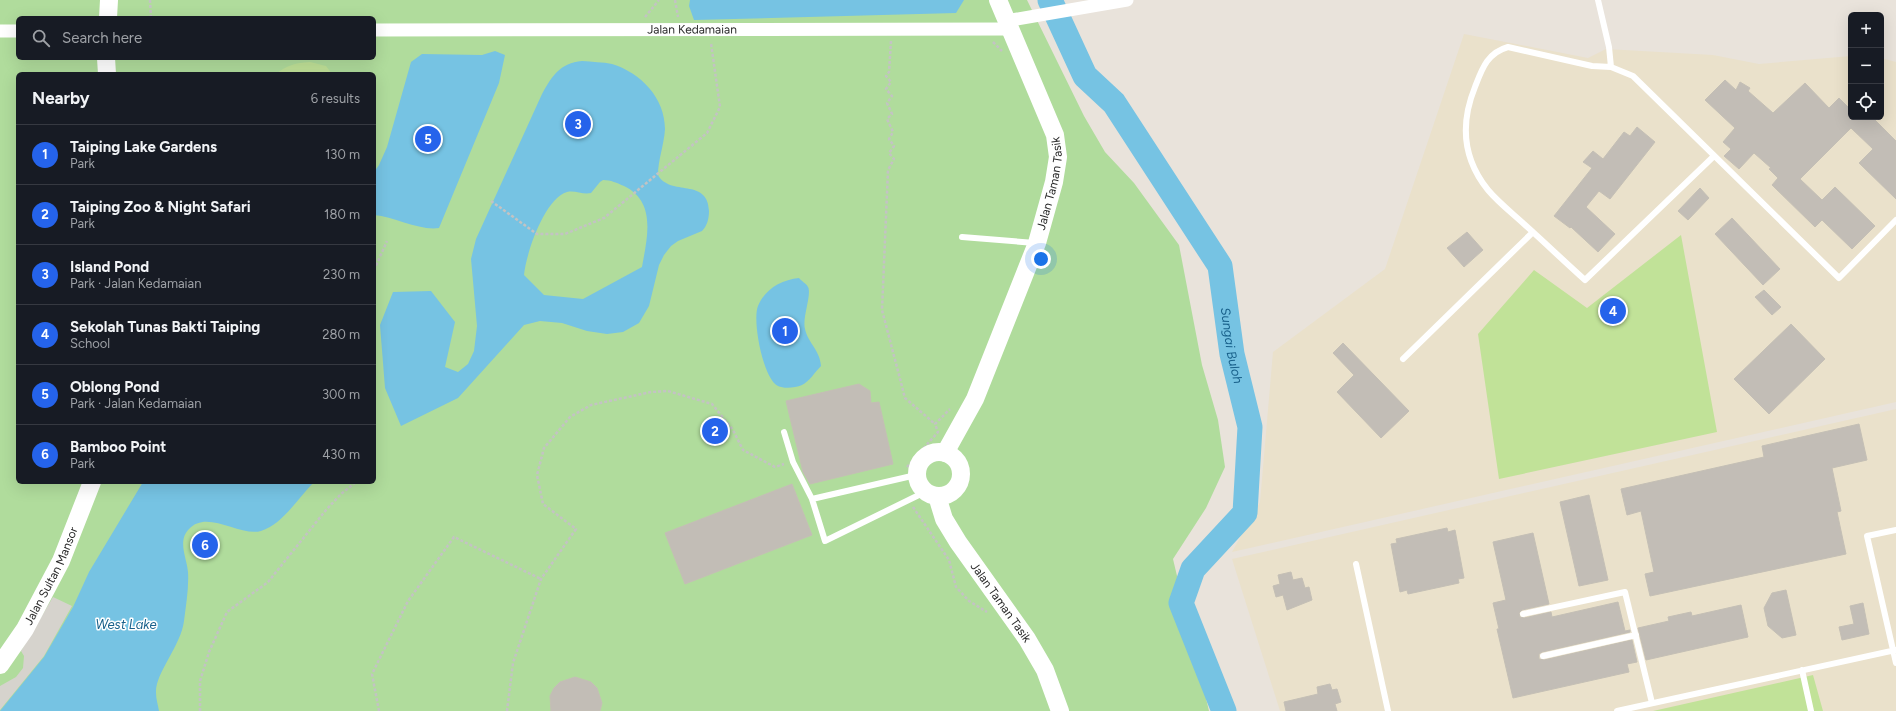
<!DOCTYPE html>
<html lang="en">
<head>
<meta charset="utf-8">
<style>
	:root { --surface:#171b24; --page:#242831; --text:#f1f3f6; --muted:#9ea1a6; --line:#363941; --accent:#2563eb }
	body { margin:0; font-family:Figtree,sans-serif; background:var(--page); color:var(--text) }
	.controls { position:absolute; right:12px; top:12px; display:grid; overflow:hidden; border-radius:6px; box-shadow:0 4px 16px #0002 }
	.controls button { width:36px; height:36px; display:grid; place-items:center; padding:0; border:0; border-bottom:1px solid var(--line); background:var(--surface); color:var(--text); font:20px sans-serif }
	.you { position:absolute; left:1041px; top:259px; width:14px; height:14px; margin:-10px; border:3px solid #fff; border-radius:50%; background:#1a73e8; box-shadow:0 0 0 6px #1a73e833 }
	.badge { display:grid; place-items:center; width:26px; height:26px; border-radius:50%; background:var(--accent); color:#fff; font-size:13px; font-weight:700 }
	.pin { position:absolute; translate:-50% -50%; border:2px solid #fff; box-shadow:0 1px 4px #0006 }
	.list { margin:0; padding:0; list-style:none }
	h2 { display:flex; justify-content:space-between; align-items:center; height:52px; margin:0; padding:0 16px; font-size:17px }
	h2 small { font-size:13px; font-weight:400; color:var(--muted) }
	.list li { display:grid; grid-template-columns:26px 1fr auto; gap:12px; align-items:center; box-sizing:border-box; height:60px; padding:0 16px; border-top:1px solid var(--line) }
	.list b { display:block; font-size:15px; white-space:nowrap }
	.list p { margin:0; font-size:13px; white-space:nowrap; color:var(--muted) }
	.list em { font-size:13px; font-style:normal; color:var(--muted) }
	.icon { flex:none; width:22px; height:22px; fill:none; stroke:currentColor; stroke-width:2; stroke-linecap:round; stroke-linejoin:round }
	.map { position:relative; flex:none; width:1896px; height:711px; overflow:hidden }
	.search { position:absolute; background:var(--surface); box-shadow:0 4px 16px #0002; left:16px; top:16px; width:360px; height:44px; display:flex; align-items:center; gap:10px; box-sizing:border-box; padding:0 14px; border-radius:6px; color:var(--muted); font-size:15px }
	.panel { position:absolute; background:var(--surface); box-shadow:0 4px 16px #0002; left:16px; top:72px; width:360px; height:412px; border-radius:6px }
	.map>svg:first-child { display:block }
	.education { fill:#eae1cb }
	.green { fill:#b0dc9c; fill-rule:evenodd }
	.pitch { fill:#c1e298 }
	.plaza { fill:#d6d3cd }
	.water { fill:#76c3e3; fill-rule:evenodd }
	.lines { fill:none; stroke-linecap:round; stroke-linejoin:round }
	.river { stroke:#76c3e3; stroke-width:25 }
	.building { fill:#c2bdb6; stroke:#c4bfb5 }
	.path { stroke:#c3c3c3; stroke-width:2.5; stroke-dasharray:3 2; stroke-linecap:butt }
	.lane { stroke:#fff; stroke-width:6 }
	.street { stroke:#fff; stroke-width:13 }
	.secondary { stroke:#fff; stroke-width:18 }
	.labels { text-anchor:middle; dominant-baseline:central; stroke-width:3; stroke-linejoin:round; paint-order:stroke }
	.street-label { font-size:12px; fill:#282828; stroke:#fff }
	.water-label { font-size:13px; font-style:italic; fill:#19618b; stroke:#fff }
</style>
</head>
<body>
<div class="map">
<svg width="1896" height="711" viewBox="0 0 1896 711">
	<rect width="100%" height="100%" fill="#e9e3db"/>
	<path class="education" d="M1464,34L1588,58L1606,49L1713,55L1759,64L1851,56V117H1881V58L1896,62V402L1232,552L1260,502L1273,352L1385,269Z
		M1896,409V711H1280L1232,559Z"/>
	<path class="green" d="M0,0H1027L1084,116L1105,152L1134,183L1179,245L1202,365L1218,420L1225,467L1206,508L1173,559L1209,711H0ZM18,18H374V58H18ZM18,74H374V482H18Z"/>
	<path class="pitch" d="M310,62L326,66L332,74H276C287,65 296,63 310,62Z
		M1681,235L1717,432L1499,479L1478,334L1534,270L1587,308Z
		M1813,675L1823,711H1653Z"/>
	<path class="plaza" d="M53,597L72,606L44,656L0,710V686L16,677L23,668L24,656L21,651Z"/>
	<path class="water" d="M690,0H964L956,13L694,20L689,6Z
		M495,51L505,55L499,83L439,228C420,231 395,217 374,215V172L379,165L387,147L411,62L422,54L482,55Z
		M582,61C592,62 603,62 612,64C641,73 665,98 665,129C664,145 658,160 658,175C670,197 708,177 709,211C709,219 707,226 702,231L678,241L671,246L664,255L659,265L649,306L639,323L623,332L607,334L587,331L562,323L540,321L524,325L458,398L401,426L385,388L380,325L393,292L431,291L455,322L445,367L458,372L468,364L474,351L477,326L471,259L476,239L542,94C552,76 560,63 582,61ZM603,180C611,180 617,183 624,186C657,202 647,238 642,267L583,299L544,295L524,275C526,254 544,199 567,192C575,190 583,195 591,193L600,182Z
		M799,278C801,281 806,283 808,287C812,295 802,317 805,329C808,343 820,350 821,366C815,372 809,382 802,385C795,388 784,389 778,386C763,379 752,320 758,306C765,289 781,280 799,278Z
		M143,482H314C298,498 283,524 261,531C240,537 207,509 189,529C177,541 187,558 188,572C189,588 186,605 184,621C181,646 155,673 156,693C156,699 158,705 159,711H0L44,657L73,607L89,572Z"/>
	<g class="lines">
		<path class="river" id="s1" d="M1050,0L1085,76L1114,103L1220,266L1232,354L1250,427L1245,513L1193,569L1181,603L1224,711"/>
	</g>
	<path class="building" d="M1725,80L1736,90L1740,82L1750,88L1748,91L1773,113L1805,83L1829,108L1839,98L1851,110V117H1872L1896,141V199L1859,163L1873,149L1851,128L1800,179L1822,200L1835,187L1875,226L1852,249L1822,220L1815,227L1772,185L1778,178L1769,169L1771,168L1754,153L1739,169L1724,156L1731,149L1723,142L1735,128L1705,100Z
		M1637,127L1655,142L1610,199L1599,191L1586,207L1615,234L1598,252L1571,227L1570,228L1554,216L1592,168L1583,162L1593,151L1603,159L1624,132L1630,136Z
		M1700,188L1709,198L1688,220L1678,211Z
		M1732,218L1780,269L1763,285L1715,234Z
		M1467,232L1483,250L1464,267L1447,248Z
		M1764,290L1781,307L1772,315L1755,297Z
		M1791,324L1825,359L1769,414L1734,379Z
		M1343,343L1409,411L1381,438L1337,392L1354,375L1333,353Z
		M859,384L870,391L871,403L879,402L893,464L810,484L803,472L786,401Z
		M1859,424L1867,460L1832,468L1841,511L1837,512L1846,554L1650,596L1645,574L1654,572L1641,511L1627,515L1621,489L1764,457L1762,446Z
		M792,484L812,535L685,584L665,533Z
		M1589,495L1608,580L1579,586L1560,502Z
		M1447,528L1448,532L1455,530L1464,578L1458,579L1459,583L1408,594L1407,590L1400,592L1391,544L1397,543L1396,539Z
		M1533,533L1549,604L1522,610L1519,613L1520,617L1524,618L1551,612L1552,617L1618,602L1625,631L1630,630V632L1542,652L1539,654V659L1544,660L1632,640L1637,662L1627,664L1629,672L1513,698L1497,629H1499L1493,603L1506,600L1493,542Z
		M1291,572L1293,580L1302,578L1305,588L1309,587L1312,600L1287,610L1283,595L1276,597L1273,586L1280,584L1278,575Z
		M1786,590L1796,635L1782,638L1768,626L1764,608L1772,593Z
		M1863,603L1869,634L1842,640L1839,627L1854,624L1850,606Z
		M1741,605L1748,637L1646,660L1638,628L1669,621L1668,617L1691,612L1692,616Z
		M575,677L591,682L597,688L602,703L600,711H551L550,696L554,688L560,682Z
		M1330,684L1332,690L1337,689L1341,702L1335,704L1337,711H1286L1284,702L1318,694L1317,687Z"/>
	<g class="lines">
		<path class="path" d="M150,0L151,18
			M675,0L678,17
			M645,17L659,0
			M891,41L889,72L886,76L891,82L886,89L892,96L887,103L892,114L887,119L893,132L889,139L894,146L889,153L894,159L888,170L882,310L905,398L935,424
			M993,42L1002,51
			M491,201L537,234H565L604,218L707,133L720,107L711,43
			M374,270L387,241
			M907,467L938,432L935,424L950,409
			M913,507L949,560L956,587L969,601L987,612
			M200,711V681L209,652L227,612L268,582L326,510L341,494L356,482
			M379,711L372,674L408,601L454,537L541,579
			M507,711L513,663L541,579L576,529L543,504L537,475L544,448L570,417L591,405L651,392L668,391L712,404L733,430L743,450L775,467L784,464"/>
		<path class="lane" d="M1598,0L1609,47L1611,67L1633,76L1839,278L1896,220
			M1611,67L1592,66L1508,47C1487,53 1482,69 1475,87C1460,124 1463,159 1488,190C1498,202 1512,213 1524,224C1544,242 1564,261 1585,280L1714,156
			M962,237L1035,243
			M1403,359L1533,232
			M784,432L793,462L812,499L916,475
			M812,499L825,541L925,492
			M1896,530L1867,536L1896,663
			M1356,564L1388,711
			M1523,614L1625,592L1652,703
			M1543,656L1636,635
			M1802,670L1811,711
			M1617,711L1896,650"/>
		<g class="street">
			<path d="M1006,21L1127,0"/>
			<path id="s2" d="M374,30L1009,29"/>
			<path d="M0,31H18"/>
		</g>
		<g class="secondary">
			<path d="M108,18L109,0"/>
			<path d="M106,58L107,74"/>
			<circle cx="939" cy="474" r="22"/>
			<path id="s3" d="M945,453L975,399L1037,243L1054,182L1058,157L1055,135L998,0"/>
			<path id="s4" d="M937,496L944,519L958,542L1027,639L1045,670L1060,711"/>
			<path id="s5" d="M0,665L25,629L61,561L92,482"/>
		</g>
	</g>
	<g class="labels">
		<g class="street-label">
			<text stroke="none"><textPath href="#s2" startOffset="318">Jalan Kedamaian</textPath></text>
			<text stroke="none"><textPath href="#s3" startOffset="291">Jalan Taman Tasik</textPath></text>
			<text stroke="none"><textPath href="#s5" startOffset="103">Jalan Sultan Mansor</textPath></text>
			<text stroke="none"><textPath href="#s4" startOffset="125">Jalan Taman Tasik</textPath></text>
		</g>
		<g class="water-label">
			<text stroke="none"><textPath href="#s1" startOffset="398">Sungai Buloh</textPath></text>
			<text x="126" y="624">West Lake</text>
		</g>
	</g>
</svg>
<div class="controls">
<button>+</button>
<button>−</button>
<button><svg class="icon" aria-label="locate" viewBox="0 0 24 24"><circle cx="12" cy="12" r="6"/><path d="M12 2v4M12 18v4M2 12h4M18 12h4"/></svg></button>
</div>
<div class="you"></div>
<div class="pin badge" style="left:785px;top:331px">1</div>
<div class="pin badge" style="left:715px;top:431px">2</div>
<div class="pin badge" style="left:578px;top:124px">3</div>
<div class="pin badge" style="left:1613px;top:311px">4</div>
<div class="pin badge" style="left:428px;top:139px">5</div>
<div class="pin badge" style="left:205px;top:545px">6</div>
<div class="search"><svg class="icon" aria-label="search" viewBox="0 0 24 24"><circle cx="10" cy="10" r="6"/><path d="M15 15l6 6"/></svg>Search here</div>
<section class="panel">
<h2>Nearby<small>6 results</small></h2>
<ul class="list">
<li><span class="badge">1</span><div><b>Taiping Lake Gardens</b><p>Park</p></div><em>130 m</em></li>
<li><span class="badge">2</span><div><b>Taiping Zoo &amp; Night Safari</b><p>Park</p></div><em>180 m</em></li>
<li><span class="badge">3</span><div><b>Island Pond</b><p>Park · Jalan Kedamaian</p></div><em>230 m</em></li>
<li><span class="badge">4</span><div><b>Sekolah Tunas Bakti Taiping</b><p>School</p></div><em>280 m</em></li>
<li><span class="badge">5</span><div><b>Oblong Pond</b><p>Park · Jalan Kedamaian</p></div><em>300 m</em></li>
<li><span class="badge">6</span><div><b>Bamboo Point</b><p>Park</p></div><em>430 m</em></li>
</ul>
</section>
</div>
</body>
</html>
